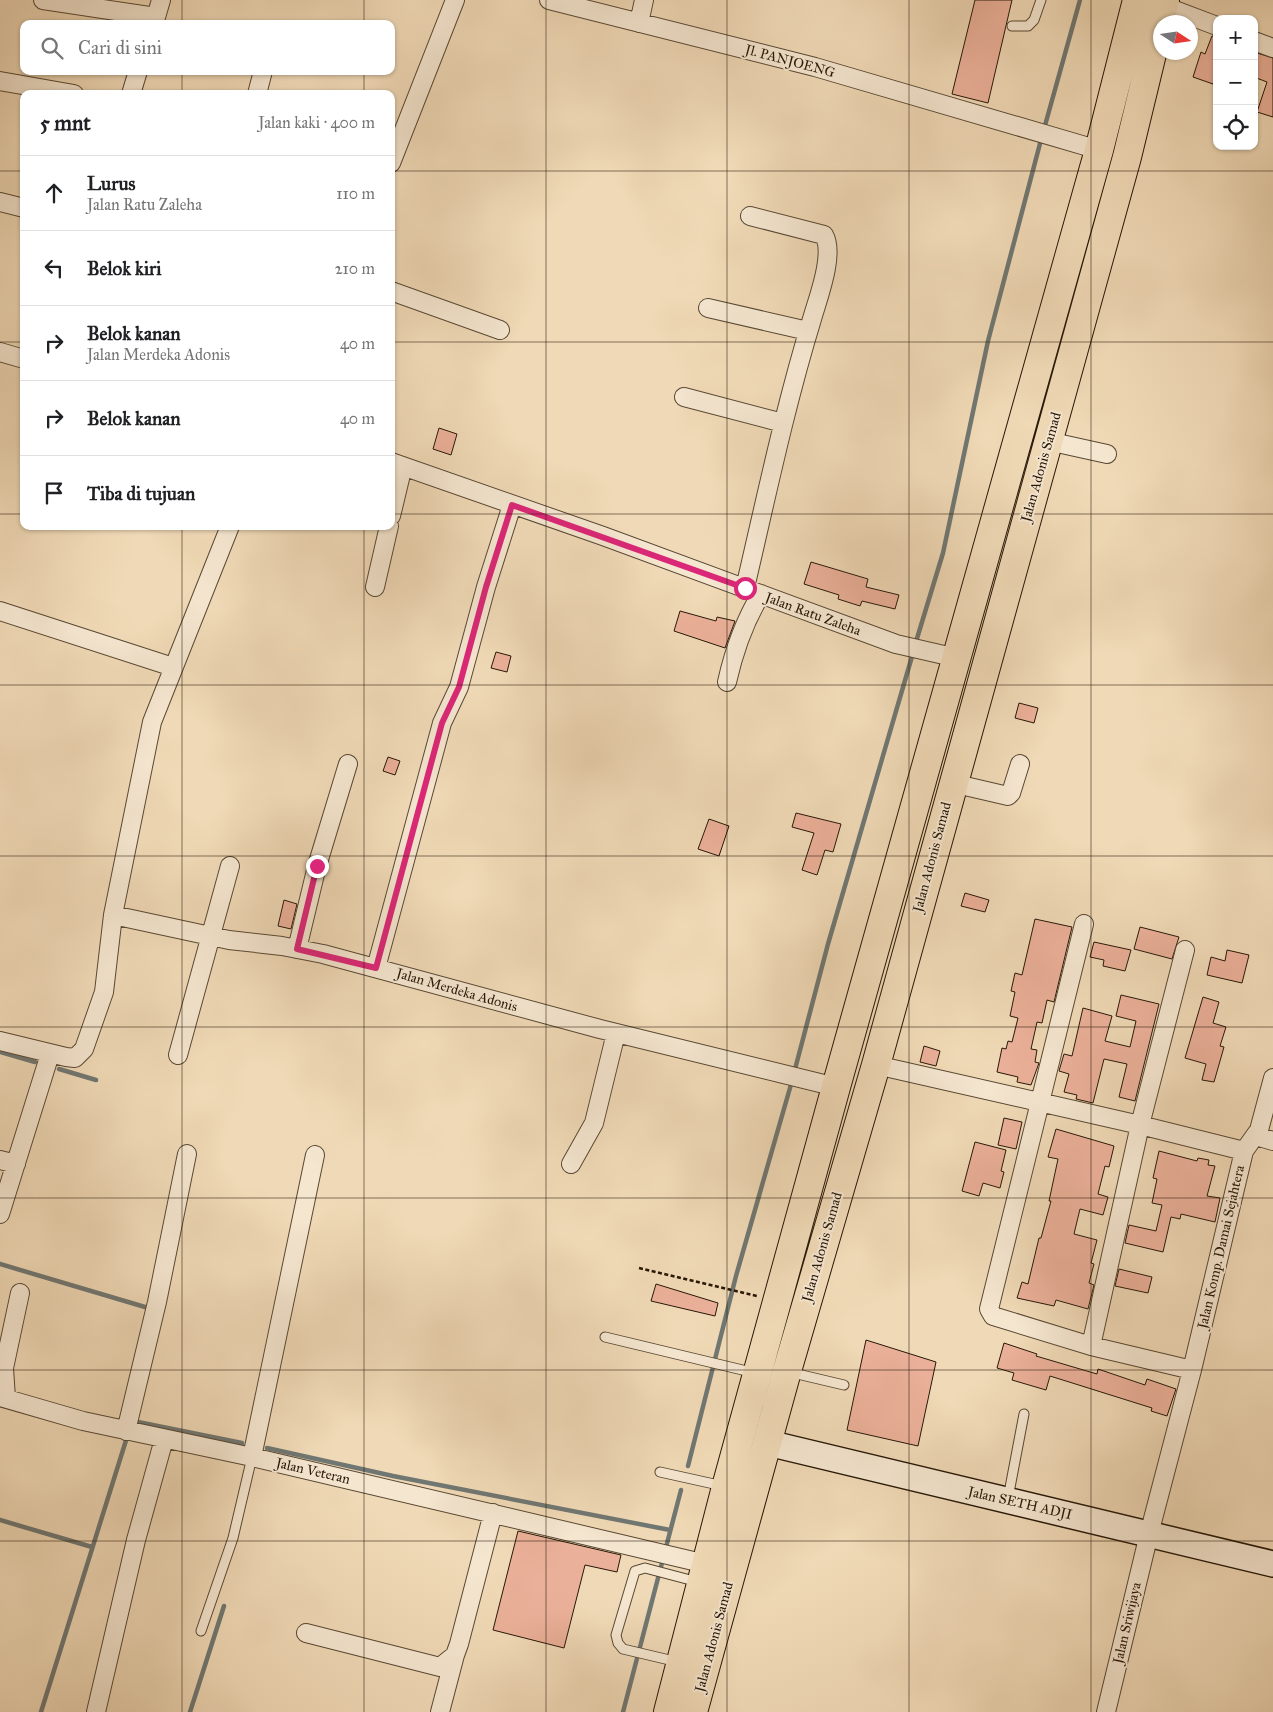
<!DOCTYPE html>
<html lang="id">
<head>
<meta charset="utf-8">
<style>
	:root { --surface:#fff; --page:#f2f2f2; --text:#202124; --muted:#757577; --line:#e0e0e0 }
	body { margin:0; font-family:"IM FELL Great Primer",serif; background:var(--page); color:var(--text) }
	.controls { position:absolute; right:15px; top:15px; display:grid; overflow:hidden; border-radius:10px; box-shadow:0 1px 4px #0004 }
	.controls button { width:45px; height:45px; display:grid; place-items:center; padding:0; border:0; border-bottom:1px solid var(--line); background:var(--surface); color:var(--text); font:25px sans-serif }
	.compass { position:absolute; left:1153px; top:15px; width:45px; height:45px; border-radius:50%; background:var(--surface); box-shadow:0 1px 4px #0004; rotate:102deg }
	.stop { position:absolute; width:15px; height:15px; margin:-11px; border:4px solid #db2777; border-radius:50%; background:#fff }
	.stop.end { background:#db2777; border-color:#fff; box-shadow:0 1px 5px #0008 }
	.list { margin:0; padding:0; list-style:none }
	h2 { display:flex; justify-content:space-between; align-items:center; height:65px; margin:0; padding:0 20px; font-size:21px }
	h2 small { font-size:16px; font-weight:400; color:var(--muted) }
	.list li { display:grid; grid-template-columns:32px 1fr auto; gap:15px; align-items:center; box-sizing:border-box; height:75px; padding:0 20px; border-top:1px solid var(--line) }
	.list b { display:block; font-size:19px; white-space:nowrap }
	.list p { margin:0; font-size:16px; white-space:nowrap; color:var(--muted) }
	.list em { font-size:16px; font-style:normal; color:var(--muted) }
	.icon { flex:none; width:28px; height:28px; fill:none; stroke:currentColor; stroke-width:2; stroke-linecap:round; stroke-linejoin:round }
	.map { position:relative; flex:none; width:1273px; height:1712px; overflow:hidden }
	.search { position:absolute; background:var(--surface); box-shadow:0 1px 4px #0004; left:20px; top:20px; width:375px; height:55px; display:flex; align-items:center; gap:12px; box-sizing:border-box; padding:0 18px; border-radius:10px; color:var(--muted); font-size:19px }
	.panel { position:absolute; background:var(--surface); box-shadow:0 1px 4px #0004; left:20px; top:90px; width:375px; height:440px; border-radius:10px }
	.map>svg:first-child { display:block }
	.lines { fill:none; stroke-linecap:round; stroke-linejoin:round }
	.stream { stroke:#707772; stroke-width:4.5 }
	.building { fill:#ebb099; stroke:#271707 }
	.lane-casing { stroke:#594833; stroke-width:11 }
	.street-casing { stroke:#594833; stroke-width:20 }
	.secondary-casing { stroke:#271707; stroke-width:28 }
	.highway-casing { stroke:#271707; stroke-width:30 }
	.path { stroke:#271707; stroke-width:2.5; stroke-dasharray:4 2.5; stroke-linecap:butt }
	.lane { stroke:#f5e6d0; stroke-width:9 }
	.street { stroke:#f5e6d0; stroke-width:18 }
	.secondary { stroke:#f5e6d0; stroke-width:25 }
	.highway { stroke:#f0d9b6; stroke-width:28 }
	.route { stroke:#db2777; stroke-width:6 }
	.grid { fill:none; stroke:#271707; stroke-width:1; stroke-opacity:0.55 }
	.labels { text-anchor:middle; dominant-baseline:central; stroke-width:4; stroke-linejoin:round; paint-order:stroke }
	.street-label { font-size:14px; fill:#271707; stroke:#f5e6d0 }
</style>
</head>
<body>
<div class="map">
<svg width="1273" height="1712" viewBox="0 0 1273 1712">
	<rect width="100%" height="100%" fill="#f0d9b6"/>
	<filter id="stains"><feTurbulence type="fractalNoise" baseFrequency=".004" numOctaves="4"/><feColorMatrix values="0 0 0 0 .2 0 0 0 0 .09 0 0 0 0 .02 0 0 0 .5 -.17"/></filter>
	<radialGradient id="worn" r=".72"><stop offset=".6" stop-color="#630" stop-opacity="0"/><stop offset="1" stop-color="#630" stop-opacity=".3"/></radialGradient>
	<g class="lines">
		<path class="stream" d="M1044,129L1080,0
			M915,645L943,553L988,341L1042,136
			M0,1052L35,1062
			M59,1069L96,1080
			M794,1073L828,944L913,653
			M0,1264L145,1307
			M133,1421L242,1443
			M267,1448L393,1476L670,1530
			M688,1466L736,1276L792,1081
			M0,1520L92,1547
			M665,1551L681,1490
			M41,1712L128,1434
			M190,1712L224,1606
			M623,1712L663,1559"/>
	</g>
	<path class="building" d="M975,0H1012L988,103L952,94Z
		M1212,36H1217V74L1213,84L1193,77L1201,52L1205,54Z
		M1254,52L1273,58V117L1257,112L1267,82L1254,77Z
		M439,428L457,434L451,455L433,449Z
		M811,562L868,579L866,587L899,595L895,609L862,601L860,606L838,599L839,595L804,584Z
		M680,611L716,621L717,617L735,621L725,648L674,631Z
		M496,652L511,656L507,672L491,668Z
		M1019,703L1038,708L1034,723L1015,718Z
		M388,757L400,761L395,775L383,771Z
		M796,813L841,824L833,852L825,850L817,875L802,870L814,833L792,827Z
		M709,819L729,826L719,856L698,849Z
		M965,893L989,900L985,912L961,906Z
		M284,900L297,904L291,929L278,926Z
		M1035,919L1072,927L1054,1002L1047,1000L1042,1023L1037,1022L1031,1049L1037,1050L1035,1062L1039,1063L1031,1085L1017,1082L1018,1077L997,1072L1002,1048L1006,1049L1008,1041L1012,1042L1018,1018L1010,1016L1015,992L1011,991L1015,973L1022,975Z
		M1140,927L1179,937L1172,959L1134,949Z
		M1094,942L1131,950L1125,971L1103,966L1104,960L1090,957Z
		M1227,950L1249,955L1242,983L1207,975L1211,957L1225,961Z
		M1121,995L1159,1004L1135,1101L1119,1097L1127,1064L1104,1059L1093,1103L1076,1099L1077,1095L1064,1092L1069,1074L1059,1071L1064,1054L1072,1056L1083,1008L1112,1016L1105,1041L1130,1047L1136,1021L1116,1016Z
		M1203,997L1219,1002L1213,1023L1226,1027L1220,1046L1224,1047L1214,1082L1202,1080L1206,1064L1185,1058Z
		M924,1046L940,1051L936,1066L920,1062Z
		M1004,1118L1022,1122L1016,1149L998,1145Z
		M1056,1129L1114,1146L1109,1167L1105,1166L1098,1194L1108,1197L1103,1215L1080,1209L1074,1234L1097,1240L1091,1263L1094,1264L1089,1283L1094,1285L1088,1309L1056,1300L1054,1306L1017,1298L1022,1282L1028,1284L1039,1238H1041L1051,1201H1049L1058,1159L1048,1157Z
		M975,1142L1006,1150L1001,1171L1004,1172L1000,1188L983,1183L979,1196L962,1191Z
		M1159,1151L1197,1161L1198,1158L1209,1160L1208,1165L1215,1166L1207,1196L1220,1198L1215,1222L1181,1214L1180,1219L1171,1217L1163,1252L1125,1243L1129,1225L1156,1231L1162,1205L1152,1203L1157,1179L1153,1178Z
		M1119,1269L1152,1277L1148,1293L1115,1286Z
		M656,1284L718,1303L715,1316L651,1301Z
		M866,1340L936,1362L918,1446L847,1430Z
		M1004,1343L1037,1354L1036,1356L1097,1374L1098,1369L1145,1385L1147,1379L1176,1389L1167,1416L1151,1411L1152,1408L1050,1376L1046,1390L1012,1380L1014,1373L997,1368Z
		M518,1531L621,1555L617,1572L585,1565L564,1648L493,1630Z"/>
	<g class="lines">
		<g class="lane-casing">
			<path id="lane" d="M1012,26H1028L1034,20L1041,0
				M605,1337L755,1373
				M789,1372L844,1385
				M660,1472L723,1486
				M1008,1498L1024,1414
				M201,1631L233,1538L252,1457
				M678,1662L623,1649L618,1643L616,1635L635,1571L645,1568L698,1582"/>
		</g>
		<g class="street-casing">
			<path id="street" d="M43,0L156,17
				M549,0L815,67L1099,150
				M1164,6L1217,26
				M639,23L644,0
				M154,24L161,0
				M1254,41L1273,48
				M0,81L74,94
				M131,94L138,71
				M257,94L263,71
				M391,163L455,0
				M0,202L24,208
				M391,291L500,330
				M708,308L808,331
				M0,352L24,359
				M684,397L783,423
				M1048,441L1107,454
				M391,462L603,536L896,644L957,658
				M391,516L403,466
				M375,587L389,526
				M745,588C766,498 785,407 812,319C818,298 835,254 824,235L750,216
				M0,611L173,667
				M727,682C734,651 744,622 761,594
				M952,783L1008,796L1011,793L1020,764
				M113,915L229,940L282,946L323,954L600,1029L836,1087
				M1084,924L989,1309L993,1316L1091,1346L1192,1370
				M297,949L317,866L348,764
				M376,968L442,723L459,687L486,587L512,505
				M0,1041L66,1057L75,1058L84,1049L104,992L113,915L152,722L230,526
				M178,1055L230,866
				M876,1065L1140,1125L1244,1151
				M1256,1136L1273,1141
				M0,1160L16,1164
				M571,1164L594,1123L616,1033
				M0,1214L50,1054
				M1091,1346L1140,1125L1185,950
				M0,1397L83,1421L252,1457L706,1564
				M6,1398L4,1368L20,1293
				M126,1431L157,1302L187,1154
				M252,1457L315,1155
				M306,1633L440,1667L455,1655L459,1644L493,1513
				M96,1712L136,1540L164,1439
				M440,1712L455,1655
				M1106,1712L1149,1534L1192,1370L1244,1151L1259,1130L1273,1078"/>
		</g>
		<g class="secondary-casing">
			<path id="secondary" d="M768,1443L1273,1564"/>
		</g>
		<g class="highway-casing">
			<path id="highway" d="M668,1712L726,1487L836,1087L1099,150L1137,0
				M693,1712L787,1371L876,1065L1127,157L1165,0"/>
		</g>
		<path class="path" d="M639,1268L757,1296"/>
		<use href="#lane" class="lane"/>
		<use href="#street" class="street"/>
		<use href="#secondary" class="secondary"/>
		<use href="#highway" class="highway"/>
	</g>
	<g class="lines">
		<path class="route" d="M317,866L297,949L376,968L442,723L459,687L486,587L512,505L745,588"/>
	</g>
	<path class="grid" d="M182,0V24M364,0V24M546,0V1712M727,0V1712M909,0V1712M1091,0V1712M182,71V94M364,71V94M0,171H24M391,171H1273M0,342H24M391,342H1273M0,514H24M391,514H1273M182,526V1712M364,526V1712M0,685H1273M0,856H1273M0,1027H1273M0,1198H1273M0,1370H1273M0,1541H1273"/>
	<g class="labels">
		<g class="street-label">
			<text transform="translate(790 61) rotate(15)">Jl. PANJOENG</text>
			<text transform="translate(1041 467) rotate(-74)">Jalan Adonis Samad</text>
			<text transform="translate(813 614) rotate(20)">Jalan Ratu Zaleha</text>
			<text transform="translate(932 857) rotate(-75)">Jalan Adonis Samad</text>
			<text transform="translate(457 990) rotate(16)">Jalan Merdeka Adonis</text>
			<text transform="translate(822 1247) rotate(-74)">Jalan Adonis Samad</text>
			<text transform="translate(1221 1247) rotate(-77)">Jalan Komp. Damai Sejahtera</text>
			<text transform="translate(313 1471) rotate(13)">Jalan Veteran</text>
			<text transform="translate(1020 1503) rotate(13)">Jalan SETH ADJI</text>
			<text transform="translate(1127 1623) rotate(-77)">Jalan Sriwijaya</text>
			<text transform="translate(714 1637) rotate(-75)">Jalan Adonis Samad</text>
		</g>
	</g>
	<rect width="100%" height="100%" filter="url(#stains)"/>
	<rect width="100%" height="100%" fill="url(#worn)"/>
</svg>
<div class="controls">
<button>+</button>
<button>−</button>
<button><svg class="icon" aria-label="locate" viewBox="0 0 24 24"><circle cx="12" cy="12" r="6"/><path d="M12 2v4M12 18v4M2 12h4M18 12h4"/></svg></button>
</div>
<svg class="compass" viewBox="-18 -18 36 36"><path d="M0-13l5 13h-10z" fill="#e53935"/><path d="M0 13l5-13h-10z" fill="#757577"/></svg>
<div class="stop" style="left:745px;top:588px"></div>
<div class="stop end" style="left:317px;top:866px"></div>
<div class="search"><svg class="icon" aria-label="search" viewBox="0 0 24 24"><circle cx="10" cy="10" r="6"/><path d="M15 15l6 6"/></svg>Cari di sini</div>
<section class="panel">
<h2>5 mnt<small>Jalan kaki · 400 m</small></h2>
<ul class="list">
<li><svg class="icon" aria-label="ahead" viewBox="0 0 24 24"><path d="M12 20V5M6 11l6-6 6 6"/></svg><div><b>Lurus</b><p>Jalan Ratu Zaleha</p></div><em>110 m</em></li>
<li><svg class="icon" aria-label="left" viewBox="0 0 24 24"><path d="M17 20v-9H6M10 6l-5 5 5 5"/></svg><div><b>Belok kiri</b></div><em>210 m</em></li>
<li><svg class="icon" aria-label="right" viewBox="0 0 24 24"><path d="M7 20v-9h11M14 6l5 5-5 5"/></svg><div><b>Belok kanan</b><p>Jalan Merdeka Adonis</p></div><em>40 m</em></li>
<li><svg class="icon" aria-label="right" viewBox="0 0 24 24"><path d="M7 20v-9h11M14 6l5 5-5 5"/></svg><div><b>Belok kanan</b></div><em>40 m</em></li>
<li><svg class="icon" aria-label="arrive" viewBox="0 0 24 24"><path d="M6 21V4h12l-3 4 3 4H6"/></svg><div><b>Tiba di tujuan</b></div></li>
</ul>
</section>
</div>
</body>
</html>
